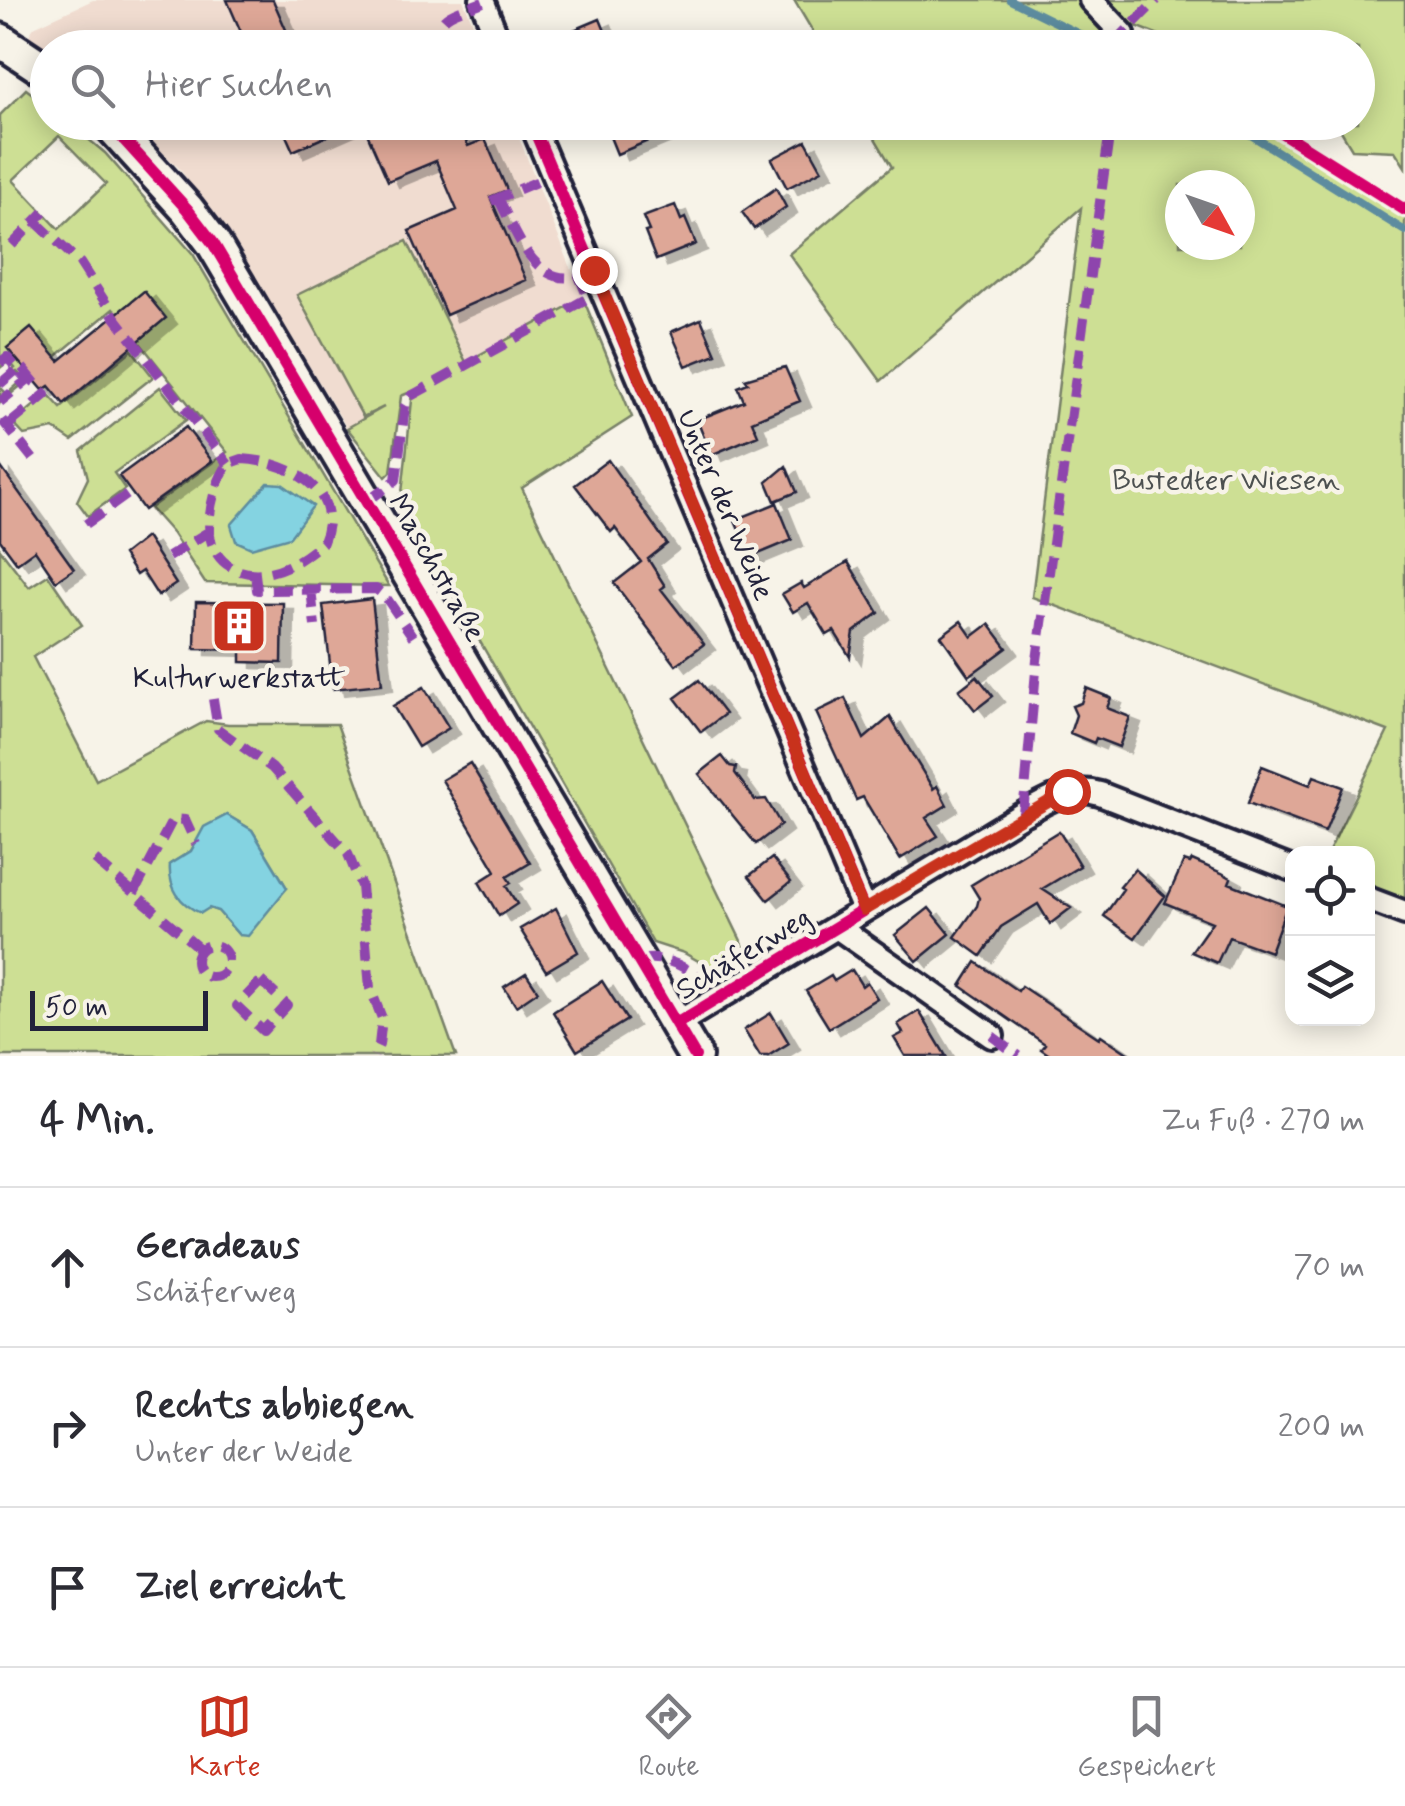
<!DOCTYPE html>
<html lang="de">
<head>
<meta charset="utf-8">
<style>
	:root { --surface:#fff; --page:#f7f7f7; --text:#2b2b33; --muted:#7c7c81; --line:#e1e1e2; --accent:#c8321e }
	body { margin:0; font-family:Mynerve,sans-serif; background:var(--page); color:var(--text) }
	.controls { position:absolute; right:30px; bottom:30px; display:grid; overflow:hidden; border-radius:20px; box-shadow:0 5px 25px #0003 }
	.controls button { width:90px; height:90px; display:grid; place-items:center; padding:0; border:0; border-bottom:2px solid var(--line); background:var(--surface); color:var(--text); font:50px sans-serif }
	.compass { position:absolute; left:1165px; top:170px; width:90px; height:90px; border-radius:50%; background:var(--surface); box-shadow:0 5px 25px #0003; rotate:130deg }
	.scale { position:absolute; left:30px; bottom:25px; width:178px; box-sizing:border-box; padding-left:10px; border:5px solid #22223b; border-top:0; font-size:28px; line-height:35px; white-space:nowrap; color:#22223b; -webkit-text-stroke:8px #f7f3e8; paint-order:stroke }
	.stop { position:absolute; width:30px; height:30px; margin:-22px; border:8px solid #c8321e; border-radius:50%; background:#fff }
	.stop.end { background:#c8321e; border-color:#fff; box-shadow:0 2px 10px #0008 }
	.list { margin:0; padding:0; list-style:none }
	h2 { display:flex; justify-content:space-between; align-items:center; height:130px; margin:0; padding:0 40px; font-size:42px }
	h2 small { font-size:32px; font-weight:400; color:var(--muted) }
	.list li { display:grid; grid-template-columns:65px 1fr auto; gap:30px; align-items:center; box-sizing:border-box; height:160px; padding:0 40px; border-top:2px solid var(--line) }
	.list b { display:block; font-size:38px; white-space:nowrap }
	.list p { margin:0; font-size:32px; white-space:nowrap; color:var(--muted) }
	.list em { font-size:32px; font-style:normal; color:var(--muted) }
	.icon { flex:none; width:55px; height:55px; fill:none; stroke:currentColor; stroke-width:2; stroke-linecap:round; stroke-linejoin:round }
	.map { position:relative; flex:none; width:1405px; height:1056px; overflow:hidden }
	.search { position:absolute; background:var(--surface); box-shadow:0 5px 25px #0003; left:30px; right:30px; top:30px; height:110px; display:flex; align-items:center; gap:25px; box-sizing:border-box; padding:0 35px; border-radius:55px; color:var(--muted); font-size:38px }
	.sheet { height:610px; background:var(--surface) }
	nav { display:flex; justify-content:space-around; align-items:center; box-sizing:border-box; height:140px; border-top:2px solid var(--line); background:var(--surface); font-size:28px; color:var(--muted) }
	nav a { display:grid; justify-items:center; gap:5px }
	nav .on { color:var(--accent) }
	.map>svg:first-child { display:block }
	.built { fill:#f0dcd0 }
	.green { fill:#cddf94; stroke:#788068; stroke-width:2.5; fill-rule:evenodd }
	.water { fill:#84d3e1; stroke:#5d8c9f; stroke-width:2.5 }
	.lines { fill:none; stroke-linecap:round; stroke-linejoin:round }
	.stream { stroke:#5d8c9f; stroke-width:8 }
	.building { fill:#dea797; stroke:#22223b; stroke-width:2.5; filter:url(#shadow) }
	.street-casing { stroke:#22223b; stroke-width:30 }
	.secondary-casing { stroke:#22223b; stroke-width:40 }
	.street { stroke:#f7f3e8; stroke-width:22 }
	.secondary { stroke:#f7f3e8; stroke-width:32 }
	.quiet { stroke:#8e44ad; stroke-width:10; stroke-dasharray:20 10; stroke-linecap:butt }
	.cycleway-casing { stroke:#f7f3e8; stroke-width:19 }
	.cycleway { stroke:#d6006c; stroke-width:12 }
	.route { stroke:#c8321e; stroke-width:12 }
	.labels { text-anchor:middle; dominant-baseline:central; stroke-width:9; stroke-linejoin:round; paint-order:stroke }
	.park-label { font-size:30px; fill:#4d5151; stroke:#f7f3e8 }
	.street-label { font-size:30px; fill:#22223b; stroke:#f7f3e8 }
	.poi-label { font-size:30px; fill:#22223b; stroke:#f7f3e8 }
</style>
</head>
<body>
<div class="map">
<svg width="1405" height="1056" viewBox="0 0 1405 1056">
	<defs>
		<filter id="shadow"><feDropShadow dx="11" dy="6" stdDeviation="0" flood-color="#0004"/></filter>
	</defs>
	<rect width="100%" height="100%" fill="#f7f3e8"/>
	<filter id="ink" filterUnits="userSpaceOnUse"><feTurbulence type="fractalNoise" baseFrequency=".01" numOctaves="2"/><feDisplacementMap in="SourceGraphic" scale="20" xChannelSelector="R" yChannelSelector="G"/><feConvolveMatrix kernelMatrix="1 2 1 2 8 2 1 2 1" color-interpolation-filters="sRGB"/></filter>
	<g filter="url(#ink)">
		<path class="built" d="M93,0H463L483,47L48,48L47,51L28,37L34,27Z
			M132,123H513L583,298L347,428L231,238L179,168Z"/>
		<path class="green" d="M794,0H1082L1106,31L1132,47H822Z
			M1104,0H1405V167L1395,151L1352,149L1340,129L1321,126L1316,123L1358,122V48L1177,47L1167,38L1118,19Z
			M26,89L47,105L48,122L69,123L105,153L193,254L389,586L205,583L173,534L150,508L227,452L113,309L0,403V387L7,394L24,379L17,372L0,386V381L15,368L9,361L0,368V115ZM59,136L106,184L59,229L13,180Z
			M866,123H1253L1405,217V901L1368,886V854L1328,853L1388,731L1032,597L1081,208L881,381L789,254L892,167ZM1180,185H1240V245H1180Z
			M407,241L466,362L583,298L632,417L522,488L745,949L711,968L684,953L653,943L397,497L402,493L413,391L401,396L391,472L386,477L347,428L384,407L363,417L297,295Z
			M132,350L153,377L72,441L54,429L24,435L13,423L48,394L61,408Z
			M160,387L186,420L114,473L125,489L88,516L77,501L88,478L81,451Z
			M0,549L29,587L48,575L82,625L33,657L96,780L206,721L228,724H337L456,1056H0ZM227,815L252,830L287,888L239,935L218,911L209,908L170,864L191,851L205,827Z"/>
		<path class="water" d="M268,483L282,484L313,506L290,537L251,548L236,541L231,525Z
			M227,815L252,830L287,888L248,936L239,935L218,911L209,908L201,913C180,905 168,887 170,864L191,851L204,827Z"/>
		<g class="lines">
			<path class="stream" d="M1010,0L1100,44
				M1230,122L1405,231"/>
		</g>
		<path class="building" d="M227,0H273L294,48H248Z
			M600,19L612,48H575L569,32Z
			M280,122H359L293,151Z
			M362,122H457L468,146L485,139L507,190L490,197L526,280L446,315L409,231L457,210L436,161L388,181Z
			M604,122H691V123L617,154Z
			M806,141L822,170L787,188L772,159Z
			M776,188L786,207L754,229L742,212Z
			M675,205L681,220L685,218L696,244L656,260L645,232L649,231L643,217Z
			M144,291L166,318L64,404L49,386L43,390L7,348L31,328L59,361Z
			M701,319L716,354L686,366L671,332Z
			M785,367L800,401L752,421L758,435L711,455L697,420L744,401L738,387L748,383L745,379Z
			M186,427L212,461L144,510L119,476Z
			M608,460L667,544L648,559L665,586L661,589L704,644L676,665L614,583L641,562L615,528L611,532L575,485Z
			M0,466L74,569L56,581L35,550L17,563L0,540Z
			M786,466L797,492L775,501L767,482Z
			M777,503L792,540L751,557L735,520Z
			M146,537L176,584L158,596L142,571L136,575L123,555Z
			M848,562L879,613L854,632L850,657L834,631L827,635L808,603L793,612L782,594L801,583L804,588Z
			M372,599L382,684L333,689L323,605Z
			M196,602L283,603L282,663L241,662V650L195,649Z
			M961,621L972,637L989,624L1007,648L969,676L941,636Z
			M977,676L993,696L975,710L959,690Z
			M699,680L725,714L701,732L675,698Z
			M424,687L449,728L418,747L393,706Z
			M1086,688L1111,698L1107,708L1130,717L1119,747L1096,738L1094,743L1070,733L1076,715L1072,706L1081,703Z
			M845,698L864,739L890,717L933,789L937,786L947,805L926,818L938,836L900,859L863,797L856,800L816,712Z
			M722,756L730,766L736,767L735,773L755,800L766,799L781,825L756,844L699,774Z
			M470,763L530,863L507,877L511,883L506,886L517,904L499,916L479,882L496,871L442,780Z
			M1262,766L1310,785L1314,776L1343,787L1325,832L1248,803Z
			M1059,831L1080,866L1042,889L1071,908L1050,924L1038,904L1001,927L981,956L955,937L977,906L979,898L971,885Z
			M772,858L791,882L768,900L749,876Z
			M1192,860L1222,873L1231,878L1229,883L1287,906L1270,952L1229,937L1217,963L1191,952L1212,922L1165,903L1184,861L1190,863Z
			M1135,869L1165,896L1135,938L1104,916L1123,889L1120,887Z
			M556,908L578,952L546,971L520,929Z
			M929,908L950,934L917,961L895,935Z
			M976,962L1018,991L1021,986L1099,1038L1101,1035L1132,1056H1051L1041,1049L1045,1044L961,986Z
			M852,970L862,986L867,982L877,998L829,1028L806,991L831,976L834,981Z
			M526,973L538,991L516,1006L504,987Z
			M602,981L627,1020L577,1051L553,1012Z
			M919,1011L946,1056H905L894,1038L903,1033L898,1024Z
			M771,1013L789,1043L768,1056H760L744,1030Z"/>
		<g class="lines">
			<g class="street-casing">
				<path id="street" d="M482,0L501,48
					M1091,0L1123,34
					M531,122L864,910
					M1368,899L1405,913
					M837,927L992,1036
					M676,1024L1023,814C1050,800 1069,785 1100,794L1292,869"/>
			</g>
			<g class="secondary-casing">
				<path id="secondary" d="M0,40L48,72
					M108,122L187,209L213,243L695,1056"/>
			</g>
			<use href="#street" class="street"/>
			<use href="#secondary" class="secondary"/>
			<path class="quiet" d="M443,48C429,14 456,13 483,2
				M1122,48L1123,34L1157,0
				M498,198C516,230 533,288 579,276
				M491,201L553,175
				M35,221L80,263L114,316L228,464
				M12,245L44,212
				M0,363L7,357L27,380L0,402
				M0,384L21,366L45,395L7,426
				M2,420L33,459
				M242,459C286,461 346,489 323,542C308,555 290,568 270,572C230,580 204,553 210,515C212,497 218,479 228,464Z
				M368,501L396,480L405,406L411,396L588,298L579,276L594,269
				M86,524L131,492
				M168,557L208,532
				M255,574L257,590L376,589L385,596L413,637
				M311,589L315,626
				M213,699L218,729L272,768L348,854L361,886L370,988L382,1018L379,1045L374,1056
				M1023,814L1037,660L1111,122
				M95,860L201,950
				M134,893L173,819L185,820L196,844
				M196 961a16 16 0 1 1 32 0a16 16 0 1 1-32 0Z
				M639,960C675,953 696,977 726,994
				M261,981L287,1005L263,1031L237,1006Z
				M992,1036L1019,1056"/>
			<g class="cycleway-casing">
				<path id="cycleway" d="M108,122L187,209L213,243L695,1056
					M531,122L864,910L676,1024
					M1265,122L1405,210"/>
			</g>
			<use href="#cycleway" class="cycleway"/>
		</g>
	</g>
	<g class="lines" filter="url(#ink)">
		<path class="route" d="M594,270L864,910L1067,791"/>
	</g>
	<defs>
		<g id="building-square" transform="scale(2.875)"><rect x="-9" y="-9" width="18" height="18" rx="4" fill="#c8321e" stroke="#f7f3e8"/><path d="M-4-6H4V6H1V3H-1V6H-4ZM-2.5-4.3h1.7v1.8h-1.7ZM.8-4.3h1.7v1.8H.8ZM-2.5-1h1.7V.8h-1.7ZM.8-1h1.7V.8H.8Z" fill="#fff"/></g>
	</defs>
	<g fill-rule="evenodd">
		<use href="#building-square" x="239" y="626"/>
	</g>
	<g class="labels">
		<g class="park-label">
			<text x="1226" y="480">Bustedter Wiesen</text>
		</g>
		<g class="street-label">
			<text transform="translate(725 505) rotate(67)">Unter der Weide</text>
			<text transform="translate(436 568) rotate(60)">Maschstraße</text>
			<text transform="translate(744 954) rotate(-31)">Schäferweg</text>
		</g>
		<g class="poi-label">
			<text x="239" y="678">Kulturwerkstatt</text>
		</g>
	</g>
</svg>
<div class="controls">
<button><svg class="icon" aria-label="locate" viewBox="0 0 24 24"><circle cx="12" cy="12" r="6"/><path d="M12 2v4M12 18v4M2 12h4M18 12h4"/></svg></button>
<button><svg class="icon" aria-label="layers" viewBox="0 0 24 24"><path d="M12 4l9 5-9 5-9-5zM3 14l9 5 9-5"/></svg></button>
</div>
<svg class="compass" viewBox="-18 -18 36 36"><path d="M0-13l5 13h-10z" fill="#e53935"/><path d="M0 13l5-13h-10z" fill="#7c7c81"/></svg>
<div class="scale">50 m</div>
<div class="stop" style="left:1067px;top:791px"></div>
<div class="stop end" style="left:594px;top:270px"></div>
<div class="search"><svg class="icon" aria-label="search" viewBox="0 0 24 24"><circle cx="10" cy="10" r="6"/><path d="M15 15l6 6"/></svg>Hier suchen</div>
</div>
<section class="sheet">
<h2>4 Min.<small>Zu Fuß · 270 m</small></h2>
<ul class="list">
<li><svg class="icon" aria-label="ahead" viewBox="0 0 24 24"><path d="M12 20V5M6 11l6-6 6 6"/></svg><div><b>Geradeaus</b><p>Schäferweg</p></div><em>70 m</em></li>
<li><svg class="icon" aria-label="right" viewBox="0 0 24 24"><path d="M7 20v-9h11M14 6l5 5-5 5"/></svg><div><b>Rechts abbiegen</b><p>Unter der Weide</p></div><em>200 m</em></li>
<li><svg class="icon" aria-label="arrive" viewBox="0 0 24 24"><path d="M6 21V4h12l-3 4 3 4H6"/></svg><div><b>Ziel erreicht</b></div></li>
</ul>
</section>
<nav>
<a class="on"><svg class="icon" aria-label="map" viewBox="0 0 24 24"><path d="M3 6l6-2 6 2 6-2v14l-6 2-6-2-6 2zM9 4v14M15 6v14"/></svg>Karte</a>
<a><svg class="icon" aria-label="directions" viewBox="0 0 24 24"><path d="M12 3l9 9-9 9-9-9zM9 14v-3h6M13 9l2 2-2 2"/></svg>Route</a>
<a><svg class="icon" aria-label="saved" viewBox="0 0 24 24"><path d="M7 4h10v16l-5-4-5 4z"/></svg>Gespeichert</a>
</nav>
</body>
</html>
